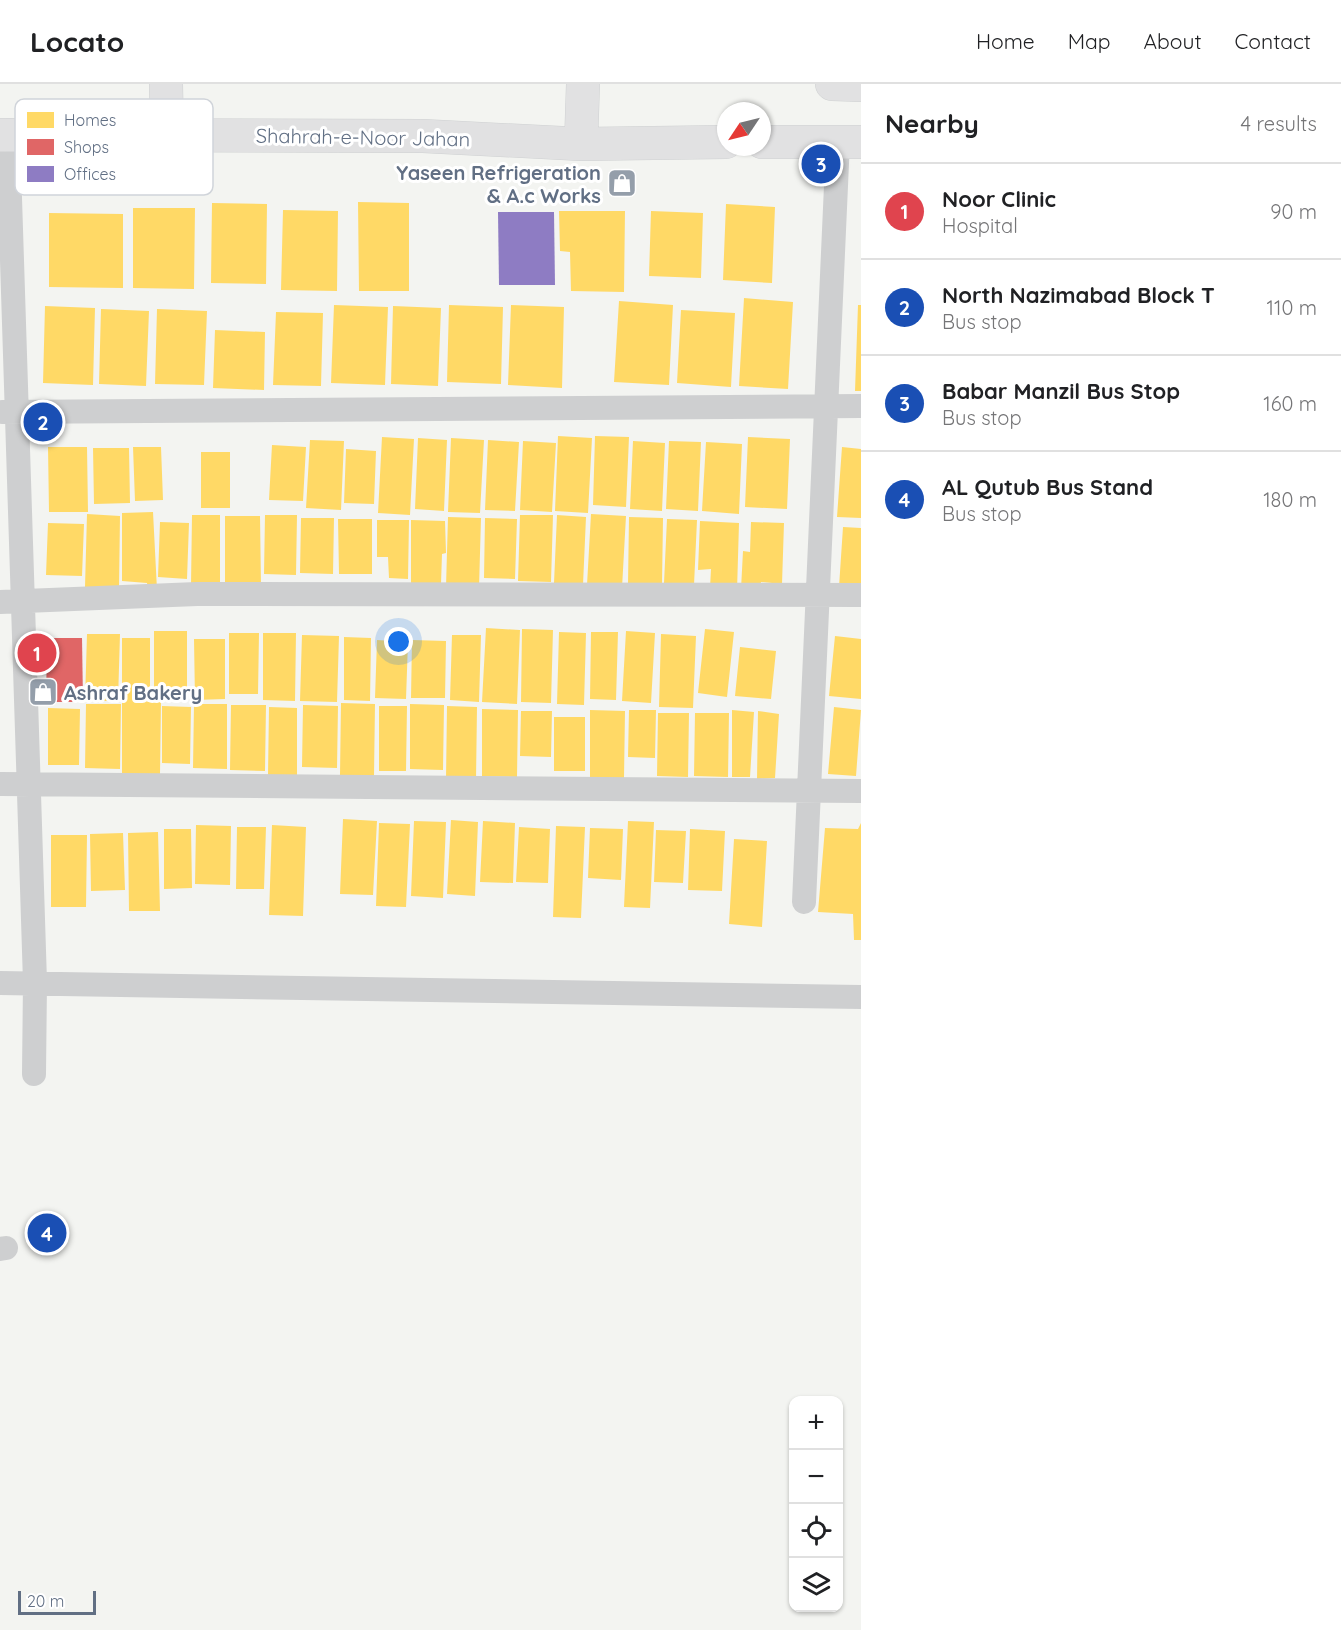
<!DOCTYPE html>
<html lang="en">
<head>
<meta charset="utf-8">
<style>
	:root { --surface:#fff; --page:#f2f2f2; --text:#202124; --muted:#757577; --line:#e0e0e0; --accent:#545960 }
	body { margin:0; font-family:Quicksand,sans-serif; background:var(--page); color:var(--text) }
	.controls { position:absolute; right:18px; bottom:18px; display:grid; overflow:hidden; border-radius:12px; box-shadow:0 2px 4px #0004 }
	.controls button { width:54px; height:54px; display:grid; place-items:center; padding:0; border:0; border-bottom:2px solid var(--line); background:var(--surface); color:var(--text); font:30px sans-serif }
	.compass { position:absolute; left:717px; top:18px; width:54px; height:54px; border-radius:50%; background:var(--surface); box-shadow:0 2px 4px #0004; rotate:235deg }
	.scale { position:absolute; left:18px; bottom:15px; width:78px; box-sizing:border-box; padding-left:6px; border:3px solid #616f84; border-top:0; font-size:16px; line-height:21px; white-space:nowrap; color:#616f84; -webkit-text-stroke:4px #fff; paint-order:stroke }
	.you { position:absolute; left:399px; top:558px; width:21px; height:21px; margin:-15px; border:4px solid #fff; border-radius:50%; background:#1a73e8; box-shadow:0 0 0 9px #1a73e833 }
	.badge { display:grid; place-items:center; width:39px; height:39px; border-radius:50%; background:var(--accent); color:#fff; font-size:20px; font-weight:700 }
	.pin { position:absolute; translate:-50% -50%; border:3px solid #fff; box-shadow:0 2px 6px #0006 }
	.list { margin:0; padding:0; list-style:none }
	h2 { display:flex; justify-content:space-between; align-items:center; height:78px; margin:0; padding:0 24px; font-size:26px }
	h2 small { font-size:20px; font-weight:400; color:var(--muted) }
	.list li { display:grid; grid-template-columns:39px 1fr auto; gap:18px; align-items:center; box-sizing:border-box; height:96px; padding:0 24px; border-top:2px solid var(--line) }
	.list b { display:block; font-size:22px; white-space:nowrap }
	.list p { margin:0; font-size:20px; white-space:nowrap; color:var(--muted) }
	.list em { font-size:20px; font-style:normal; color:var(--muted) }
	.icon { flex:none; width:33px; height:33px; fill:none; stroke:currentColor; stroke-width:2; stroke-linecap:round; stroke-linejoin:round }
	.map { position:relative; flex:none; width:861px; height:1546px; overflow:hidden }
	header { display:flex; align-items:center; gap:36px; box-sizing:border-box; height:84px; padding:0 30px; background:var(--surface); border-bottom:2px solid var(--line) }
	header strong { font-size:28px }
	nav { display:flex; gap:33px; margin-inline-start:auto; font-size:21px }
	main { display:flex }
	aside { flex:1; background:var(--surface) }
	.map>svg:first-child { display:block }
	.homes { fill:#ffd966 }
	.shops { fill:#e06666 }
	.offices { fill:#8e7cc3 }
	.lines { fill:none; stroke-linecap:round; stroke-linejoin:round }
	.secondary-casing { stroke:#cfd1d2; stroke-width:34 }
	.minor { stroke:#cecfd0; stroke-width:24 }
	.secondary { stroke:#e1e1e2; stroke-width:33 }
	.labels { text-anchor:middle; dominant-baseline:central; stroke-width:6; stroke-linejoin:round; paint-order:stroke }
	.street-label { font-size:20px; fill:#616f84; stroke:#fff }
	.poi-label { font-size:20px; font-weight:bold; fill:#616f84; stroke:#fff; text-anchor:end }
	.key { fill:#fff; stroke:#d0d4da; stroke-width:1.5 }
	.key-label { font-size:16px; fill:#616f84 }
</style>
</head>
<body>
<header>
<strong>Locato</strong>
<nav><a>Home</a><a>Map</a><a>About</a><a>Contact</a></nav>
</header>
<main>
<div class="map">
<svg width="861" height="1546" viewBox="0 0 861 1546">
	<rect width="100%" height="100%" fill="#f3f4f1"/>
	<path class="homes" d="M358,118L409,119V207H359Z
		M212,119L267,120L266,200L211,199Z
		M726,120L775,123L772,199L723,196Z
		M133,124H195L194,205L133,204Z
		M283,126L338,127L337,207L281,206Z
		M559,127H625L624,208L571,207L570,168L560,167Z
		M651,127L703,129L701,194L649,192Z
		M49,129L123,130V204L49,203Z
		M744,214L793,218L788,305L739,302Z
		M619,217L673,221L669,301L614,298Z
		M334,221L388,223L385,301L331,299Z
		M449,221L503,223L501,300L447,298Z
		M511,221L564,223L562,304L508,301Z
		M858,221H861V307H855Z
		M45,222L95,224L93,301L43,299Z
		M393,222L441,224L438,302L391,300Z
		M101,225L149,227L146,302L99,300Z
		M157,225L207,227L204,301L155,300Z
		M681,226L735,229L731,303L677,299Z
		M276,228L323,229L321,302L273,301Z
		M215,246L265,248L264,306L213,304Z
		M558,352L592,354L588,429L555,427Z
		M595,352L629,353L626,423L593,421Z
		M382,353L414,355L410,431L378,429Z
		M748,353L790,355L787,425L745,423Z
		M418,354L447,356L444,427L415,425Z
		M451,354L484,356L480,429L448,428Z
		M310,356L344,357L341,426L306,424Z
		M488,356L519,358L515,427L485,426Z
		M523,357L556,359L552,428L520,426Z
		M633,357L665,359L662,427L630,425Z
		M669,357L701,358L698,427L666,425Z
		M706,358L742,360L739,430L702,427Z
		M272,361L306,363L303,417L269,416Z
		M48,363H87L88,428H49Z
		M133,363H161L163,416L135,417Z
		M842,363L861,365V434L837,433Z
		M93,364H129L130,419L94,420Z
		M346,365L376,367L374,420L344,419Z
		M201,368H230V424H201Z
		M153,428L157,506H148L147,499L122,497V429Z
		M87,430L120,432L119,504L85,503Z
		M591,430L626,432L622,504L587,501Z
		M192,431H220V501H191Z
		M265,431H297L296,491L264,490Z
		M520,431H553L551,498L518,497Z
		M557,431L586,433L583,501L554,499Z
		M225,432H260L261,503H225Z
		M448,433L481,434L479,504L446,503Z
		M629,433L663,434L662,501L628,500Z
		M301,434H334L333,490L300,489Z
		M485,434L517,435L515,495L484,494Z
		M338,435H372V490H339Z
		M667,435L697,436L694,501L664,499Z
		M377,436H409L408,495L389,494L388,473H377Z
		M411,436L445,437L446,469L442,470L441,500L411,501Z
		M700,437L739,439L737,507L710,504L711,485L698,486Z
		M160,438L189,439L187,495L158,493Z
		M751,438L784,439L782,500L761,498L760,506L741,505L743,467L750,468Z
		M48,439L84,440L82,492L46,491Z
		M843,443L861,444V504L839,503Z
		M486,544L520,546L517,620L482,618Z
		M522,545L553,546L551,619L521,618Z
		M705,545L734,548L727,613L698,609Z
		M154,547H187V615H154Z
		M626,547L655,549L651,619L622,617Z
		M559,548L586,549L584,621L557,620Z
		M591,548H618L616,616L590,615Z
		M229,549H259L258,610H229Z
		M263,549H296L295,617L263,616Z
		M87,550H120L118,617H85Z
		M661,550L696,552L693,624L659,623Z
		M302,551L339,552L337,618L300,617Z
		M452,551H481L479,618L450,616Z
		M835,552L861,555V615L829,612Z
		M344,553L371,554L370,617L344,616Z
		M122,554H150V617L144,618H161L160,690H122Z
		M194,555H225V615L195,616Z
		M377,556L408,558L406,615L375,614Z
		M412,556L446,557L445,614H411Z
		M740,563L776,567L771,615L735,612Z
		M341,619L375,620L374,692L340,691Z
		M86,620H121L120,685L85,684Z
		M194,620H227V685L193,684Z
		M410,620L444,621L443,686L410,685Z
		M231,621H266L265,687L230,686Z
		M303,621L338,622L337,684L302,683Z
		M162,622L191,623L190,680L162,679Z
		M379,622H407L406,687H379Z
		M447,622L477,623L476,696L446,695Z
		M269,623L297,624V692L268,691Z
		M834,623L861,626L856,692L828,690Z
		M48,624L80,625L79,681H48Z
		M482,625L518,626L517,693L482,692Z
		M590,626L625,627L624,694H590Z
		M629,626H656L655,674L628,673Z
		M732,626L754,628L750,693H732Z
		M521,627H552L551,673L520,672Z
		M758,627L779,630L775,694L757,695Z
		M658,629H689L688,693L657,692Z
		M695,629H729L728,693L694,692Z
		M554,633H585V687H554Z
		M343,735L377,737L373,811L340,810Z
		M451,736L478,738L475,812L447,810Z
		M414,737L446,738L443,814L411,812Z
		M483,737L515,739L513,799L480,798Z
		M628,737L654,738L650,824L624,823Z
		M379,739L410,740L406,823L376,822Z
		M861,739V856H854L853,830L818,828L825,744L858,745Z
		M196,741L231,742L230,801L195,800Z
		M272,741L306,743L303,832L269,831Z
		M556,742L585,743L581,834L553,833Z
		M237,743H266L264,805H236Z
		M519,743L550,745L548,799L516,798Z
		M590,744L623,745L621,796L588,794Z
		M164,745H191L192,804L164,805Z
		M690,745L725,747L722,807L688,806Z
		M656,746L686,747L683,799L654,798Z
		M158,748L160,827H129L128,749Z
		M123,749L125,806L91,807L90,750Z
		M51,751H87L86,823H51Z
		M734,755L767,757L762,843L729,840Z"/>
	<path class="shops" d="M47,554H82L83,618H46Z"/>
	<path class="offices" d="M498,128H554L555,201H499Z"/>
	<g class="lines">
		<g class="secondary-casing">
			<path id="secondary" d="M166,0L167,51
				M832,0L861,1
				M0,51L423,52L581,60L726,58
				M762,58H861
				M581,60L583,0"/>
		</g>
		<path class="minor" d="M8,51L35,898L34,990
			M2,328L861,322
			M0,518L197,510L861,511
			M0,700L861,707
			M804,818L838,57
			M0,899L861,913
			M0,1165L6,1164"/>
		<use href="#secondary" class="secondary"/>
	</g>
	<defs>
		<g id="shop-square" transform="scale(1.5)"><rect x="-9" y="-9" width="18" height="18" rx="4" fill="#949eaa" stroke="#fff"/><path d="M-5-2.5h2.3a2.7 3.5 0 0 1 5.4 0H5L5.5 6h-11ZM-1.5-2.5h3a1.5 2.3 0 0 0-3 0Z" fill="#fff"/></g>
	</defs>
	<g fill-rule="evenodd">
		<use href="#shop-square" x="622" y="99"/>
		<use href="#shop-square" x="43" y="608"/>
	</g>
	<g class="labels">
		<g class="street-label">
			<text transform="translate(363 53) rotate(1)">Shahrah-e-Noor Jahan</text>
		</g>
		<g class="poi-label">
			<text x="601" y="88">Yaseen Refrigeration<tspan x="601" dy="23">&amp; A.c Works</tspan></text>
			<text x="64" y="608" text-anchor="start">Ashraf Bakery</text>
		</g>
	</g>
	<rect x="15" y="15" width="198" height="96" rx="9" class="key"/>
	<rect x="27" y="28" width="27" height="16" fill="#ffd966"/>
	<rect x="27" y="55" width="27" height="16" fill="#e06666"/>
	<rect x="27" y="82" width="27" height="16" fill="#8e7cc3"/>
	<g class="key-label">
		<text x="64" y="42">Homes</text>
		<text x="64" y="69">Shops</text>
		<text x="64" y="96">Offices</text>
	</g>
</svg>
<div class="controls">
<button>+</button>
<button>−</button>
<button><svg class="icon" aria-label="locate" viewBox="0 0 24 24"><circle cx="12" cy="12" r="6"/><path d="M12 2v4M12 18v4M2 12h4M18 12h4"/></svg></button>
<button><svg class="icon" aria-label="layers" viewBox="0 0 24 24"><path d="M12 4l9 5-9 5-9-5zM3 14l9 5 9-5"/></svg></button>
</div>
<svg class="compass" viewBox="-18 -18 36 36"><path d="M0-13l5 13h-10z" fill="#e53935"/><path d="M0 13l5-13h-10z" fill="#757577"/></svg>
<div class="scale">20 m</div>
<div class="you"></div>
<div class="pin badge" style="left:37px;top:569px;background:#e0444e">1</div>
<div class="pin badge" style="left:43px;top:338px;background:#1a4fb4">2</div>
<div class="pin badge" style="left:821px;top:80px;background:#1a4fb4">3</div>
<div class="pin badge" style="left:47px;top:1149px;background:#1a4fb4">4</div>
</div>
<aside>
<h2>Nearby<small>4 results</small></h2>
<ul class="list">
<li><span class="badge" style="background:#e0444e">1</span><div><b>Noor Clinic</b><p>Hospital</p></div><em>90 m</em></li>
<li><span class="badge" style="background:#1a4fb4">2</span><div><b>North Nazimabad Block T</b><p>Bus stop</p></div><em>110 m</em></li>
<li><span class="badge" style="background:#1a4fb4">3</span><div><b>Babar Manzil Bus Stop</b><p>Bus stop</p></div><em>160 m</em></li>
<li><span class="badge" style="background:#1a4fb4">4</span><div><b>AL Qutub Bus Stand</b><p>Bus stop</p></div><em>180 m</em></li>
</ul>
</aside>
</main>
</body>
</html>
